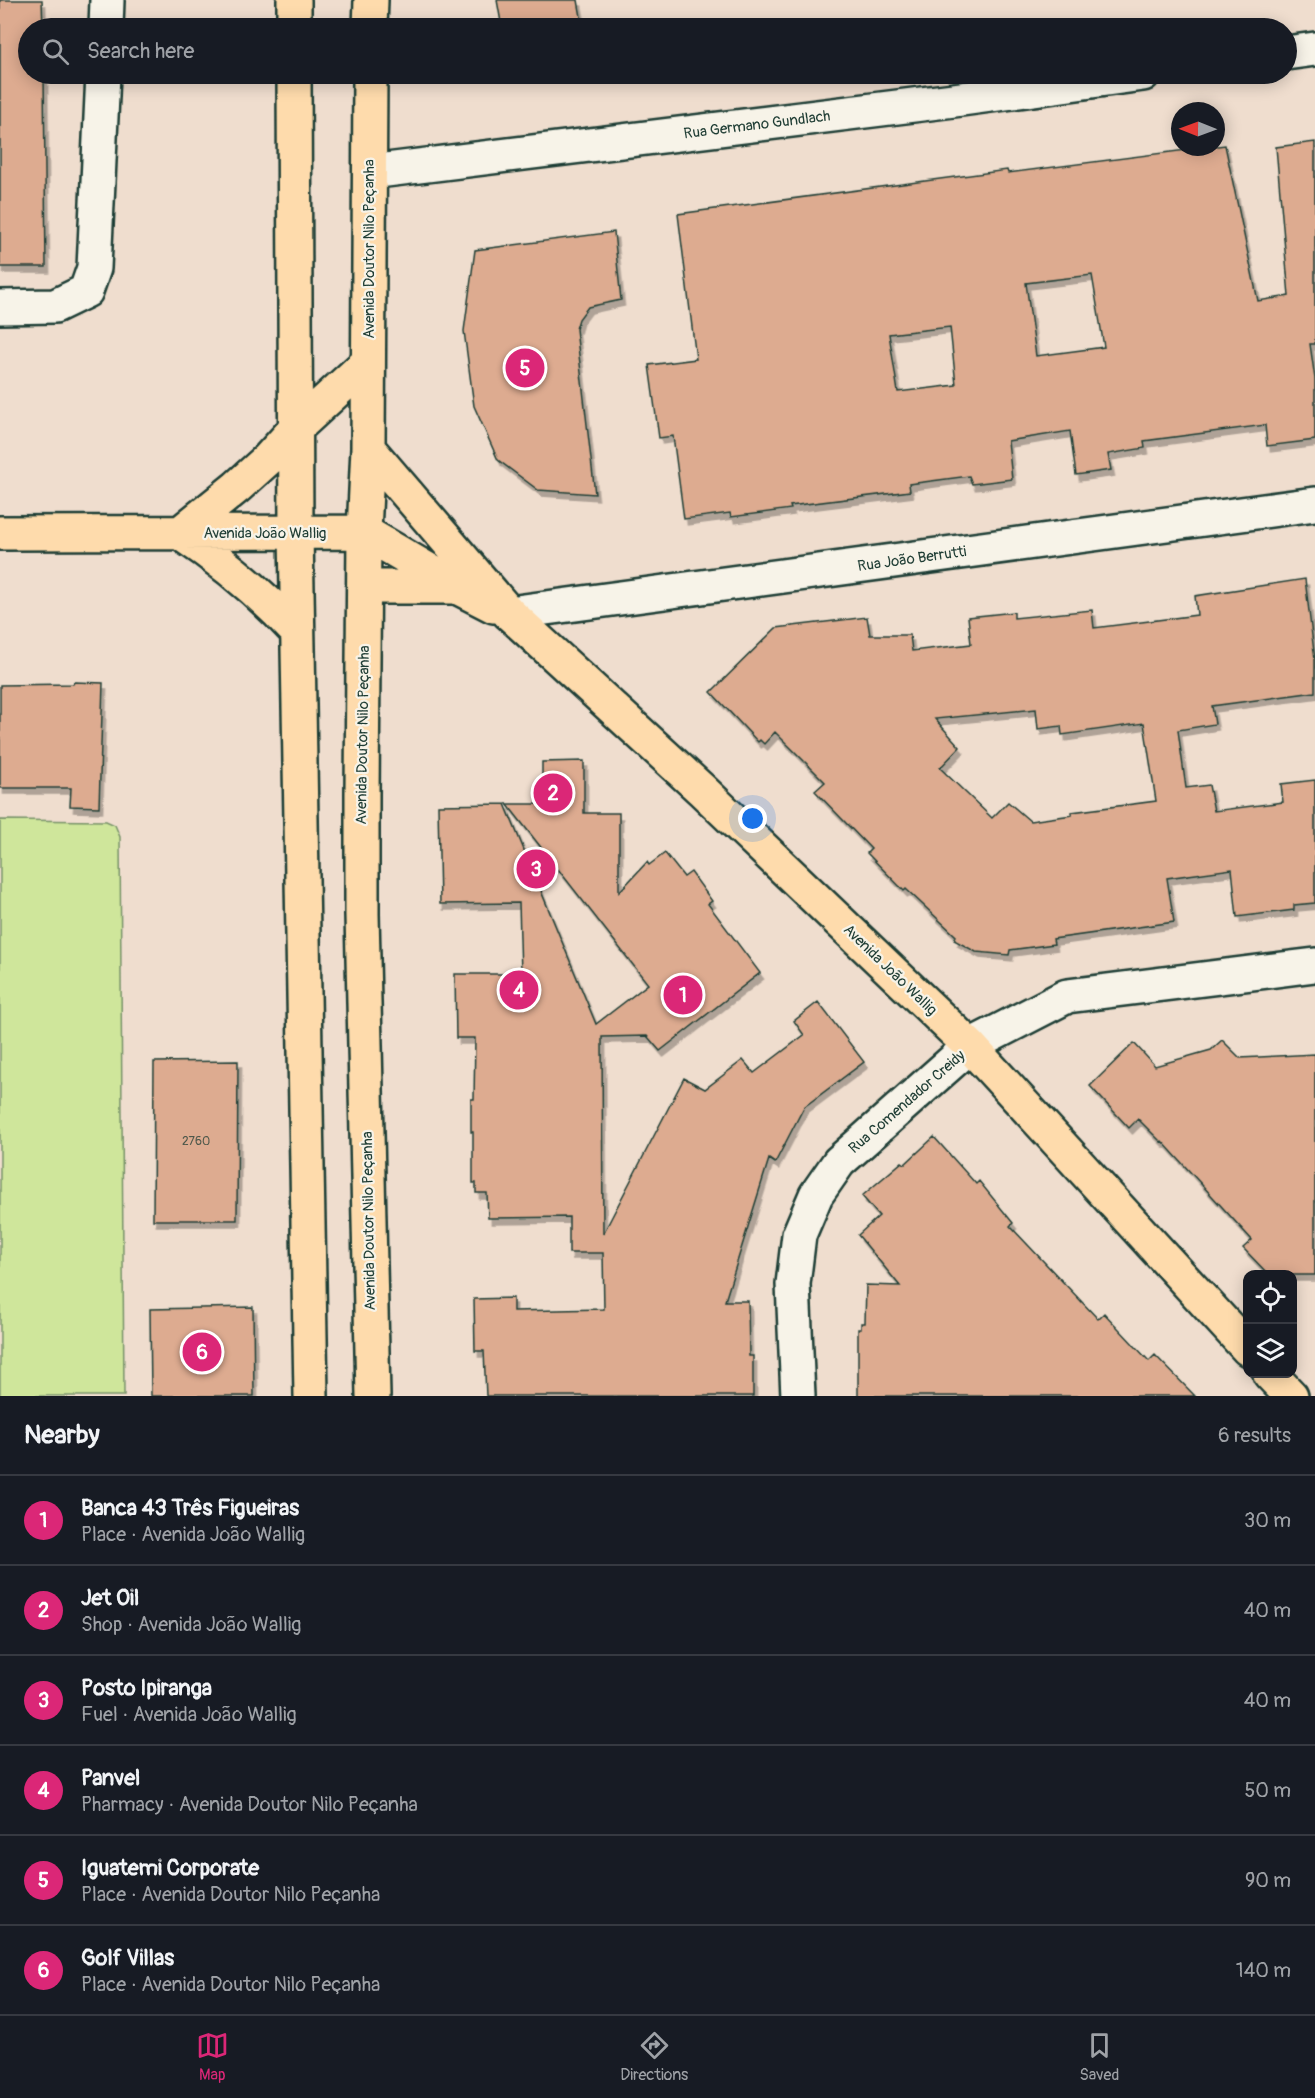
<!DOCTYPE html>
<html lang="en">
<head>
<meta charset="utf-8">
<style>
	:root { --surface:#171b24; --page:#242831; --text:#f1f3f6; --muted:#9ea1a6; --line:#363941; --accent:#db2777 }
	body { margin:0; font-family:Pangolin,sans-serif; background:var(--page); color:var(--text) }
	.controls { position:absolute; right:18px; bottom:18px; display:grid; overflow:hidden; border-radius:12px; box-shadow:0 3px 15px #0003 }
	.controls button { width:54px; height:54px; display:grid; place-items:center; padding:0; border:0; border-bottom:2px solid var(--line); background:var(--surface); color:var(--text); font:30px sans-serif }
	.compass { position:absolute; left:1171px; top:102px; width:54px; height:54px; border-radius:50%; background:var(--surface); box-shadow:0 3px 15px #0003; rotate:271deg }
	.you { position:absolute; left:753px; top:819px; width:21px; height:21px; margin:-15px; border:4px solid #fff; border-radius:50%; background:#1a73e8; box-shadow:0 0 0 9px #1a73e833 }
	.badge { display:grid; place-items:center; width:39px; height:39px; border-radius:50%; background:var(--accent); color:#fff; font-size:20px; font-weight:700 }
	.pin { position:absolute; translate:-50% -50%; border:3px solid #fff; box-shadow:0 2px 6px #0006 }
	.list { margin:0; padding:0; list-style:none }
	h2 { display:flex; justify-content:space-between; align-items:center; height:78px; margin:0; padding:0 24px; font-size:26px }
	h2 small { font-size:20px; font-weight:400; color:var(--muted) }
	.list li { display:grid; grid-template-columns:39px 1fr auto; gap:18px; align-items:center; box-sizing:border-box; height:90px; padding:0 24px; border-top:2px solid var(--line) }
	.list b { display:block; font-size:22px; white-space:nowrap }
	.list p { margin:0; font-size:20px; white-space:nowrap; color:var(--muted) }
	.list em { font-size:20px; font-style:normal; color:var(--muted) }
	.icon { flex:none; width:33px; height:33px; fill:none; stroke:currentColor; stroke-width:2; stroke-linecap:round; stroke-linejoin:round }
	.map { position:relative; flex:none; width:1315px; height:1396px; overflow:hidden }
	.search { position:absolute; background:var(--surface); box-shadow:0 3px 15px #0003; left:18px; right:18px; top:18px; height:66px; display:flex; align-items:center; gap:15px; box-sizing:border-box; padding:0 21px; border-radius:33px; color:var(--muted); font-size:22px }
	.sheet { height:618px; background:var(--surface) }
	nav { display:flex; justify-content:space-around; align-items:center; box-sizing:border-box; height:84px; border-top:2px solid var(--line); background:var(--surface); font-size:16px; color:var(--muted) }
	nav a { display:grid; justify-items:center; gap:3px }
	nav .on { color:var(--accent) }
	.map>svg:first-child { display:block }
	.green { fill:#cfe69b; stroke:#779268; stroke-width:1.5 }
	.building { fill:#ddab90; stroke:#1f3d34; stroke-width:1.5; fill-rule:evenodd; filter:url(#shadow) }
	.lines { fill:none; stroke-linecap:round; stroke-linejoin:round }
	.minor-casing { stroke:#1f3d34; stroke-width:38 }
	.major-casing { stroke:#1f3d34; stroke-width:38 }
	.minor { stroke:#f7f3e8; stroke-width:33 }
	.major { stroke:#fedbac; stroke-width:33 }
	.labels { text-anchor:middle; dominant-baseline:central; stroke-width:4.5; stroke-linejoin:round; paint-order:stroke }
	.number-label { font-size:12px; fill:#4e584b }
	.street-label { font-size:15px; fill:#1f3d34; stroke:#f7f3e8 }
</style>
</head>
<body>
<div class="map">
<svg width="1315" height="1396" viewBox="0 0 1315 1396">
	<defs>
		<filter id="shadow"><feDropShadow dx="3.5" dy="6" stdDeviation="0" flood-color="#0004"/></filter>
	</defs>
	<rect width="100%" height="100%" fill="#efddce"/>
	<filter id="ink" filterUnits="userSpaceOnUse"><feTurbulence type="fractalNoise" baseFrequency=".0167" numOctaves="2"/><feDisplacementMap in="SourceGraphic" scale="12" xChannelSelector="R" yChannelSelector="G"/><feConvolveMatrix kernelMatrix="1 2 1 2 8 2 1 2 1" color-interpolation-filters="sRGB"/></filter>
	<g filter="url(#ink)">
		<path class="green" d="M0,820L106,821L115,825L120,837L124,1396H0Z"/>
		<path class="building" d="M0,0H42L43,28H28V74H44L46,267H0Z
			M497,0H578L583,28H502Z
			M1315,142V344H1310L1315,379V440L1267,446L1265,425L1144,441L1145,448L1108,454L1111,470L1076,475L1070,431L1008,441L1012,479L972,484L969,476L909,484L910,491L790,506L791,509L731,517L730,513L684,519L673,436L659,438L649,365L696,359L678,214L1007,170L1008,173L1225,145L1258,301L1289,296L1276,147ZM1092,275L1104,347L1036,356L1026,283ZM950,327L956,385L898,392L889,334Z
			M614,232L621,300L588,307L579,319L576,329L595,494L538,490L498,460L474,406L464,331L475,250Z
			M1305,579L1315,660V692L1212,706L1215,724L1178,730L1186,788L1209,785L1214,811L1283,802L1281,784L1315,780V903L1294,905V910L1237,917L1232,869L1167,878L1174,922L1053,939L1054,944L1010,950L1009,955L976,952L954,940L956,936L906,889L904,891L867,853L871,849L815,791L825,782L775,732L764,744L760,740L758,742L711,692L776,628L867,617L870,635H910L912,651L971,644L968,617L1014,612V618L1092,610L1094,628L1197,615L1195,596ZM1036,709L1038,729L1061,726L1062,735L1144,723L1156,801L1072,812V815L1030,821L1008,802L992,818L940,768L960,747L935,719Z
			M74,682L103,683L99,807L70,806L71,788H0V685L73,684Z
			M584,761V813H619V892L647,862L649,865L665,853L684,877L691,872L712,901L708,904L760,973L660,1051L647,1036L602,1037L603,1234L684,1078L705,1089L743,1060L754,1073L804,1035L794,1021L818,1002L864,1062L804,1107L775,1163L769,1159L725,1301H748L749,1356H753V1396H486L484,1351H475L474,1299L513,1298V1311L604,1309L603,1253H569V1217L488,1218L487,1193H476V1183H473V1132H471V1099H474L475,1038H456L455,974H521L519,903L440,904L438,805L505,804L596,1024L648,984L507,804H542V762Z
			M1222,1040L1240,1058L1315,1054V1275H1269L1243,1248L1252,1240L1162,1141L1161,1142L1138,1119L1129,1128L1090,1086L1134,1043L1155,1066L1211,1050Z
			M238,1061L237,1220H153L154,1062Z
			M934,1137L976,1184L979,1181L1013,1223L1010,1226L1098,1319L1104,1313L1149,1361L1155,1355L1195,1396H858V1329H861V1323H865L866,1285L900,1286L858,1235L879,1216L862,1196L902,1162L905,1164Z
			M253,1307L254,1396H151L150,1309Z"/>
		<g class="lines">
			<g class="minor-casing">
				<path id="minor" d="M106,28L107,0
					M1286,53L1315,49
					M370,172L954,100L1143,74
					M0,307L55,306L86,291L94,268L103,74
					M509,613L1315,504
					M798,1396L793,1284L799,1235L816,1195L839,1162L970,1046L1067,996L1315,965"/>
			</g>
			<g class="major-casing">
				<path id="major" d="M294,0V28
					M370,28L371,0
					M294,74L296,533L311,1396
					M370,74L368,448L364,532L362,795V914L373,1396
					M368,448L509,613L702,790L970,1046L1248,1349
					M0,533L364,532L457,587L494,606
					M180,533L237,487L268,459L295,429L368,362
					M180,533C225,563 261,593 297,632
					M364,587H455
					M1270,1374L1291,1396"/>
			</g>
			<use href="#minor" class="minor"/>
			<use href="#major" class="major"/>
		</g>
	</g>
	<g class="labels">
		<g class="number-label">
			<text x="196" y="1141">2760</text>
		</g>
		<g class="street-label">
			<text transform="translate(757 125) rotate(-7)">Rua Germano Gundlach</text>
			<text transform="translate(369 249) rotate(-90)">Avenida Doutor Nilo Peçanha</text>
			<text x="265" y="533">Avenida João Wallig</text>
			<text transform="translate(912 559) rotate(-8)">Rua João Berrutti</text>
			<text transform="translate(363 735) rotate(-89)">Avenida Doutor Nilo Peçanha</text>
			<text transform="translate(890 970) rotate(44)">Avenida João Wallig</text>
			<text transform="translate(907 1102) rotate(-41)">Rua Comendador Creidy</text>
			<text transform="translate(369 1221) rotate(-91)">Avenida Doutor Nilo Peçanha</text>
		</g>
	</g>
</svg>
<div class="controls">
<button><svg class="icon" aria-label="locate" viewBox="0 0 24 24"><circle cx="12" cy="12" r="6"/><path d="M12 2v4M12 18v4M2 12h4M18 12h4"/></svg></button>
<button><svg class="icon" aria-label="layers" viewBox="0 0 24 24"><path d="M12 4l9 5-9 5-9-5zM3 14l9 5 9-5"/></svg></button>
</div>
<svg class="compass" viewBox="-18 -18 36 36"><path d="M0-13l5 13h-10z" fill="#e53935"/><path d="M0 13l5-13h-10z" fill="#9ea1a6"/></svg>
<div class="you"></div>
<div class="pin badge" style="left:683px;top:995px">1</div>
<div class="pin badge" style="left:553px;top:793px">2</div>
<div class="pin badge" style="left:536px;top:869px">3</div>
<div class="pin badge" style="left:519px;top:990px">4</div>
<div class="pin badge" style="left:525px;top:368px">5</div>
<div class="pin badge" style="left:202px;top:1352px">6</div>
<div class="search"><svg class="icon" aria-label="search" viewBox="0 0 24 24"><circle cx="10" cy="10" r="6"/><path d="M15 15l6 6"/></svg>Search here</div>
</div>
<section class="sheet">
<h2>Nearby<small>6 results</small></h2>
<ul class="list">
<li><span class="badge">1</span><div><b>Banca 43 Três Figueiras</b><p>Place · Avenida João Wallig</p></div><em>30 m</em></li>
<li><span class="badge">2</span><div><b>Jet Oil</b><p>Shop · Avenida João Wallig</p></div><em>40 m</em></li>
<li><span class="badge">3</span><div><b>Posto Ipiranga</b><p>Fuel · Avenida João Wallig</p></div><em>40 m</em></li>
<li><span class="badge">4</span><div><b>Panvel</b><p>Pharmacy · Avenida Doutor Nilo Peçanha</p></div><em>50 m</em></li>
<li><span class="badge">5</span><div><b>Iguatemi Corporate</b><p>Place · Avenida Doutor Nilo Peçanha</p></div><em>90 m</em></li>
<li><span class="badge">6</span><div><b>Golf Villas</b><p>Place · Avenida Doutor Nilo Peçanha</p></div><em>140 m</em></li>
</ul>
</section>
<nav>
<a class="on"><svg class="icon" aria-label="map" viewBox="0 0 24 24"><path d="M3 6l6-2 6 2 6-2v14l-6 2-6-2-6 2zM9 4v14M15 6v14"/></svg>Map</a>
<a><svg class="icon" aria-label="directions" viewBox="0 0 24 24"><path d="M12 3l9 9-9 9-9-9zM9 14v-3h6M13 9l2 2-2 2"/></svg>Directions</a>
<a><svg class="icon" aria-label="saved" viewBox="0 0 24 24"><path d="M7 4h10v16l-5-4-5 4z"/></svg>Saved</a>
</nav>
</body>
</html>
